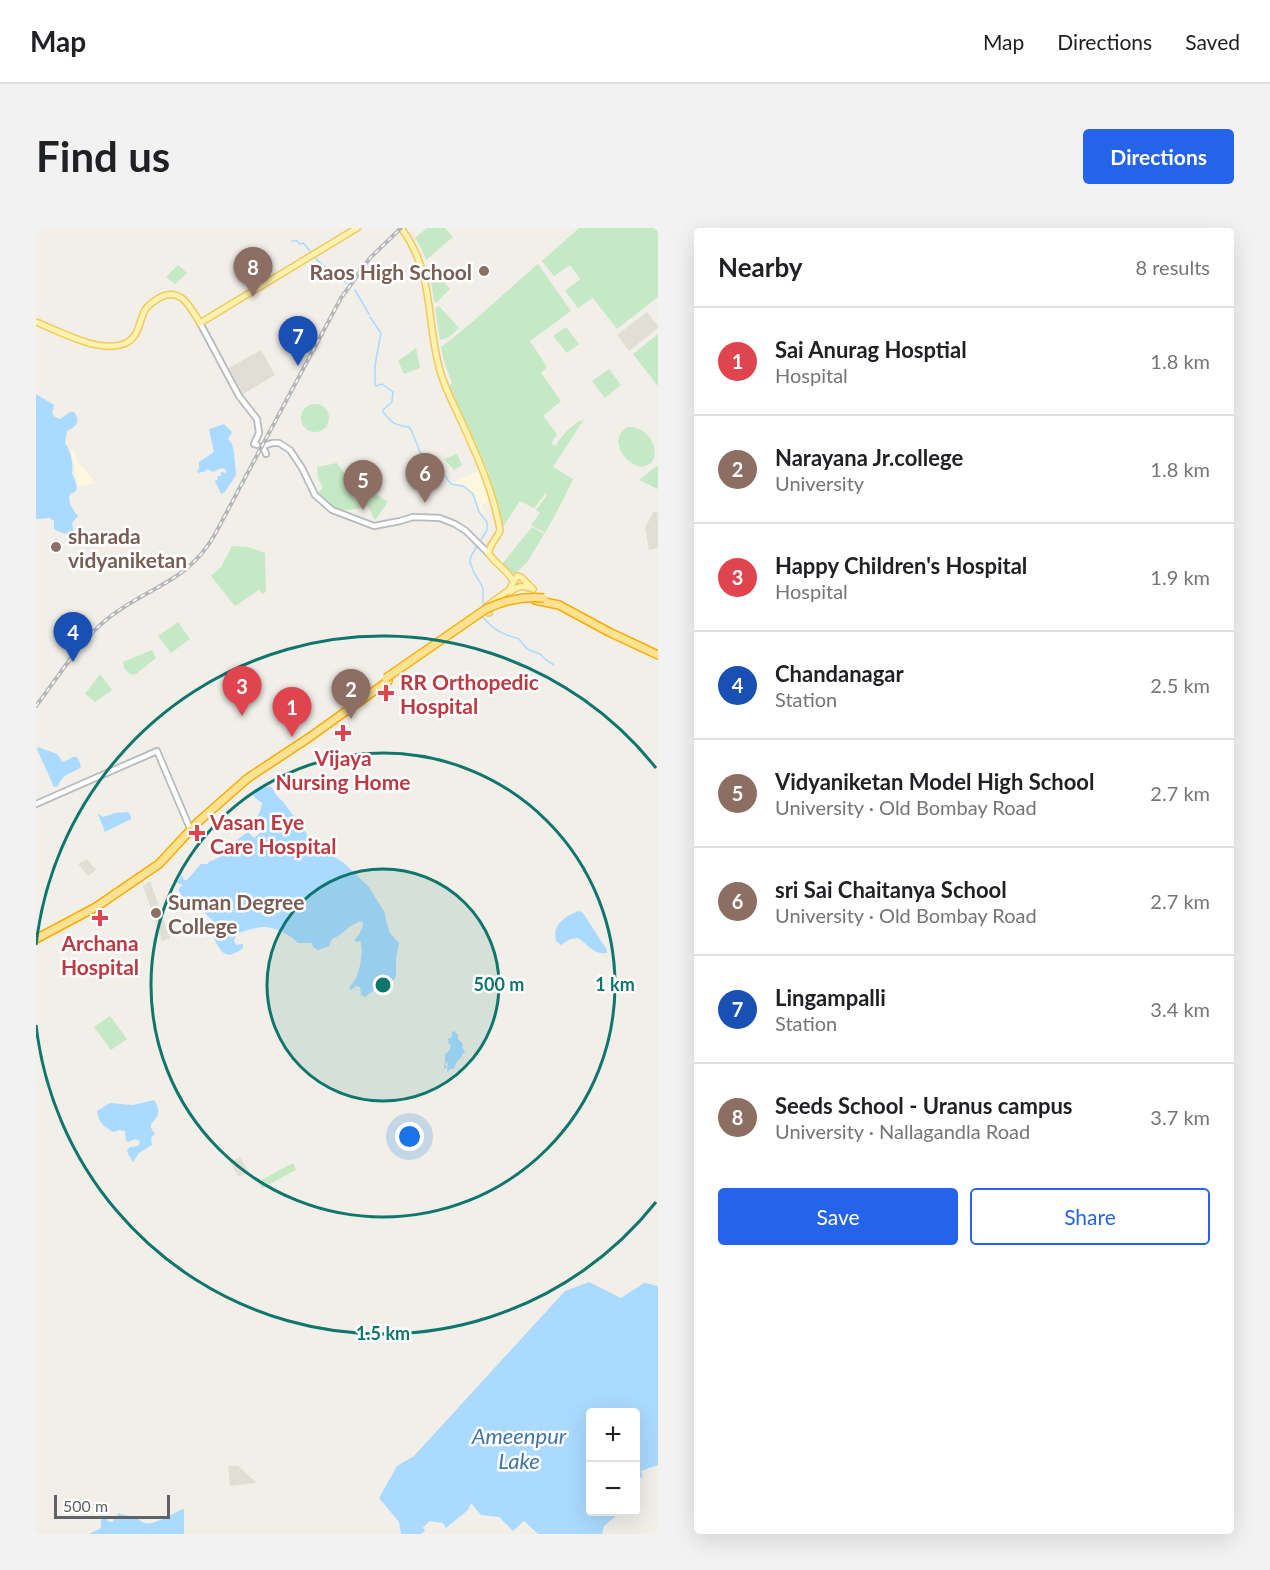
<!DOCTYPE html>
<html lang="en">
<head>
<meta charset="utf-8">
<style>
	:root { --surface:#fff; --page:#f2f2f2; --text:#202124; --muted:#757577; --line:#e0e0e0; --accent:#2563eb }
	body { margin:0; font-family:Lato,sans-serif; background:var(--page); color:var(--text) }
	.controls { position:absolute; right:18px; bottom:18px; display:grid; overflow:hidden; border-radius:6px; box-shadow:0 6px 24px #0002 }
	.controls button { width:54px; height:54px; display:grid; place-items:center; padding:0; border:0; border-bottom:2px solid var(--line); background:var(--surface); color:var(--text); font:30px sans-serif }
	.scale { position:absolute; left:18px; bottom:15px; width:116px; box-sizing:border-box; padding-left:6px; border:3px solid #5f6368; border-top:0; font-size:16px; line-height:21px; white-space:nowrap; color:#5f6368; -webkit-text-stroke:4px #fff; paint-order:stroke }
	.you { position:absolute; left:374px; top:909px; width:21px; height:21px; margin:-15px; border:4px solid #fff; border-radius:50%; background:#1a73e8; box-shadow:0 0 0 9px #1a73e833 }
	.badge { display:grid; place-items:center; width:39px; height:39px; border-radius:50%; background:var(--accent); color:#fff; font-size:20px; font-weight:700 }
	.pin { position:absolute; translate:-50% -50px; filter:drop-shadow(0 2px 3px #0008) }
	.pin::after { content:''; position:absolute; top:32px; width:21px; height:18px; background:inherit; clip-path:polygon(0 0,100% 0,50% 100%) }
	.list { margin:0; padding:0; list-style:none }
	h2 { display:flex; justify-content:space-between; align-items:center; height:78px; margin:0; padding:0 24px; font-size:26px }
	h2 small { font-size:20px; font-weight:400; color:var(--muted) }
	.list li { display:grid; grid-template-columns:39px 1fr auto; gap:18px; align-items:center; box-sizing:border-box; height:108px; padding:0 24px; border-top:2px solid var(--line) }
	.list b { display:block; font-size:22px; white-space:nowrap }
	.list p { margin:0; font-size:20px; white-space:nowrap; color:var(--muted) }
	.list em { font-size:20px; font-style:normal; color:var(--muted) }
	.actions { display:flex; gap:12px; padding:18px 24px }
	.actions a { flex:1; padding:14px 0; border:2px solid var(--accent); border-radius:6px; text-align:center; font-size:21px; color:var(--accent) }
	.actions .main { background:var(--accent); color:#fff }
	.map { position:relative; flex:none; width:622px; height:1306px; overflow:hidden; border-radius:6px }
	header { display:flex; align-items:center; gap:36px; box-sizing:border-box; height:84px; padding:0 30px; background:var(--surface); border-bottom:2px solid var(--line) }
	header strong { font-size:28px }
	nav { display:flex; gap:33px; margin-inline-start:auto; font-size:21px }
	.intro { display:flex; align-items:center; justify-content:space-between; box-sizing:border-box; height:144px; padding:0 36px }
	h1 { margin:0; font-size:42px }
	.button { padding:15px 27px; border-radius:6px; background:var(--accent); color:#fff; font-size:21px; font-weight:700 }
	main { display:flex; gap:36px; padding:0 36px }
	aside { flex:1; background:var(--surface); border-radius:6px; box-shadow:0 6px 24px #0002 }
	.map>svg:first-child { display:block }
	.commercial { fill:#fef7e0 }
	.education { fill:#e1ded6 }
	.green { fill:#c5e8c5 }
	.water { fill:#aadaff }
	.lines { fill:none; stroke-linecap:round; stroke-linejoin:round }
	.stream { stroke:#aadaff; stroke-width:1.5 }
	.secondary-casing { stroke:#b6babf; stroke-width:8 }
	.primary-casing { stroke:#f2c960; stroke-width:8 }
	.highway-casing { stroke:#f9ab00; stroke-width:10 }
	.secondary { stroke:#fff; stroke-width:4.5 }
	.primary { stroke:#fff2af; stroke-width:5 }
	.highway { stroke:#fde293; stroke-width:7 }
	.rail-casing { stroke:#b6b7b8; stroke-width:4 }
	.rail { stroke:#fff; stroke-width:1.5; stroke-dasharray:4.5; stroke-linecap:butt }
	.highway-bridge-casing { stroke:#f9ab00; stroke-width:10; stroke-linecap:butt }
	.highway-bridge { stroke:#fde293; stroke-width:7 }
	.ring { fill:none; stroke:#0f766e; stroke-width:3 }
	.education-dot { fill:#8d6e63; stroke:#fff; stroke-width:2 }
	.health-dot { fill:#e0444e; stroke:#fff; stroke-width:2 }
	.labels { text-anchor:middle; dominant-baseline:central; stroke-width:5; stroke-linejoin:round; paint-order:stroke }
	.education-label { font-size:21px; font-weight:bold; fill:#785e54; stroke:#fff; text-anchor:start }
	.health-label { font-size:21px; font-weight:bold; fill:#be3a42; stroke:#fff; text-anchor:start }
	.water-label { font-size:22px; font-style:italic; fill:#4174aa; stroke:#fff }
	.centre { fill:#0f766e; stroke:#fff; stroke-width:3 }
	.ring-label { font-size:18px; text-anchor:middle; font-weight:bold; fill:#0f766e; stroke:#fff; stroke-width:5; stroke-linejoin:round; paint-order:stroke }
</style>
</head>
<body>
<header>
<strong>Map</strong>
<nav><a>Map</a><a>Directions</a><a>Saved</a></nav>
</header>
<div class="intro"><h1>Find us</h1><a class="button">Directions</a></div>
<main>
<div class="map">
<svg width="622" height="1306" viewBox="0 0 622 1306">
	<rect width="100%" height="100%" fill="#f1efe8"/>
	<path class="commercial" d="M35,222H38L42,234L60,255L42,258Z
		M445,242L456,273L446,276L449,286L446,287L438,265L429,257L420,256L421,252Z"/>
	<path class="education" d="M611,84L622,98V100L593,123L581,107Z
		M225,122L239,147L207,166L193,140Z
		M618,283L622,285V320L613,322L609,300Z
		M51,631L60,642L52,648L42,636Z
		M114,653L134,710L126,713L107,658Z
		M204,929L213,944L203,949L194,934Z
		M192,1238H202L221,1255L194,1258Z"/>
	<path class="green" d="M391,0H409L417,9L390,32L385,20L379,10Z
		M543,0H622V69L581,101L557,70L542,80L529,63L544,51L534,37L518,48L506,33Z
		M502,36L535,83L494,113L511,139L505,145L525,173L507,188L521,206L515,216L520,218C525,207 538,195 548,191L517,239L537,251L526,274L509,305L495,297L504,285L500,282L511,267L510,265L498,280L484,273L467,299L452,243L413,157L416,155L409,137L405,119C439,94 470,63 502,36Z
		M142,37L151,45L139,56L130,49Z
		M394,38L414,61L400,75L398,73L393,39Z
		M403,78L423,100L413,109L404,112L399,80Z
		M530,99L543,116L531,125L517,108Z
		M622,106V158L597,126Z
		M380,120L384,140L368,146L362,133Z
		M573,141L585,157L569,170L556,153Z
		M265 190a14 14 0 1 1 28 0a14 14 0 1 1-28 0Z
		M592,199C607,198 622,213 618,230C605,257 564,213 592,199Z
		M421,226L426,237L418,242L408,231Z
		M301,235L309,246L316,249L314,256L343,268L352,274L339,292L332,278C306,284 300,286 281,265L287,260L282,250L281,239Z
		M622,237V261L603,252Z
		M496,299L508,306L492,333L480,345H476L466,336Z
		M196,318L212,319L229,325L230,364L226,366L223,362L199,378L175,348L185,339Z
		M142,394L154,411L135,425L122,408Z
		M116,422L120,430L100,446L95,447L88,440L87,434Z
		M64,446L76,462L59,474L49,466Z
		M74,788L91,811L75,822L58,799Z
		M257,935L260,942L226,960L222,954Z"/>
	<path class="water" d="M0,166L18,177L16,185L19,189L24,191L34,184H38C45,194 40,199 31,203L29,215C34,221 38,237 36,245L40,255L41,260L39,264L34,266C31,274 37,282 42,288L36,295L38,305L36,308C31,305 23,305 18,301V293L14,290L0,291Z
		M188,196L196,204L192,211L196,216L198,225L200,247L189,264L185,266L179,253L182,251L181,248H185V244L190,245V242L186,240L177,244L171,241L170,243L162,245L161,243L163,241V234L178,224L173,202L176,200Z
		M2,519L21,526L27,534L37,529H41L44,535L45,539C34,547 28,544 22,558L18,559L1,521Z
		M229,559H234L237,561L240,567L248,575L257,587L266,595L271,607L286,616L294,626L308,635L333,659L349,685L350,693L354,705L363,715L360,730V747L358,752L343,753L337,763L329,769L325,767L324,759L320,758L315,762L313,760C315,757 317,755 319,752C324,744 328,721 324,713L321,714L318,712L323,707L327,697L326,693C311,697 310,705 296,711L293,718L282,722L277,719L276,715H262C255,707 238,698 227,699C222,699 217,701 212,702C205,704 200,705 198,713L200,717L207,716V720C189,734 185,724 177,709L182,704L187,701V697L179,695L169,685L149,673L143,663V660L147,657L141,655L146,646L148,652H151L165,636H171L174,633C182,632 184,626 191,625L193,628H196V615L212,604L218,610L225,604C224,601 222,599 221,596C219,590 226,582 226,575L219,570L216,564L218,562Z
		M92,584L95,588V591L69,604L62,586H63L67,589L79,585Z
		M542,683L546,684L549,688L571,722V725C557,727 552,716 542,710L534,711L525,717L520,713C516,696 529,689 542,683Z
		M418,803L422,807V811L427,816L426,819L429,824L426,827L425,830L421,833L418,841H415L411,844L412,834L409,837L411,839L407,843H406L409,841L408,838L410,834L409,833V826L413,823L415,817L413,816L412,811L416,809V804Z
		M118,872C125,882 123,888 115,896V900L119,906L115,910L116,917L103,925L97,934L92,926L91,922L94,919H98L103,917L104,913L99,911L92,914L90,912L89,903L83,902L78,904C69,900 62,894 61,883L74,875L97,877Z
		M553,1054L585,1070L608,1055L622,1058V1237L605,1243L607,1249L600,1252V1184H554V1284H584L568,1298L566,1306H502L488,1293L477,1303L463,1289L445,1287L435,1275L432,1282L410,1300L407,1295L394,1293L387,1299L389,1303L385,1306H365L363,1294L343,1270L361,1238L378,1228L529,1063Z
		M148,1281V1306H53L65,1300V1292L70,1289L72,1293L76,1294L83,1285C91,1289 96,1287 102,1291C103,1291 104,1293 106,1294C117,1300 137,1284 148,1281Z"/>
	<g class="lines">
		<path class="stream" d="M256,13H261L264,16L267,15L276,25
			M279,29L284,35L311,55
			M319,62L333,86
			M334,89L345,105L339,137V156L340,158L346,156L357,164L356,174L347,182V184C356,195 358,197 373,199L376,204L384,224L401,237L415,256L427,258L437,266L443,284L451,294V302L435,328L434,334L438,345L442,351L447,360V379
			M447,389C457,402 468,407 483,411L491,421L504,426L510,432L518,437"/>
		<g class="secondary-casing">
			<path id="secondary" d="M164,95L203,168L221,191L223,205L218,216L221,217
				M228,218L236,215H243L254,222L266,240L279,267L296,282L338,298L364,293L377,289L404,290L419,296L430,303L453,326
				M228,221L230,226
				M0,576L121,523L153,598"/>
		</g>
		<g class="primary-casing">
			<path id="primary" d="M365,0C398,43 390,90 403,139C407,156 415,171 422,186C439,223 457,261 464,302C462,310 452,317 453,326C460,336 472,343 477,353
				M0,94C25,104 62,125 88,116C104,109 102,95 109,82C112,77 118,73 123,70C145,58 154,79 164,95L321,0
				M474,364C480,359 486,357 493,360
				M453,385L451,378L473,362L481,348L485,349L497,361"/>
		</g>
		<g class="highway-casing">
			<path id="highway" d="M499,372L523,377L573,404L622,427
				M0,711L60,679L123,636L162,594L212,550L274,509L352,453"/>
		</g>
		<use href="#secondary" class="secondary"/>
		<use href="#primary" class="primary"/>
		<use href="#highway" class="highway"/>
		<g class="rail-casing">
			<path id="rail" d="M0,478C21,451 43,414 70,392C108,360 150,356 178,308L305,70L334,30L365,0"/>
		</g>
		<use href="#rail" class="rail"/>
		<g class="highway-bridge-casing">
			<path id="highway-bridge" d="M350,450L450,381C469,372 488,368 508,370"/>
		</g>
		<use href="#highway-bridge" class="highway-bridge"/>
	</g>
	<circle cx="347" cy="757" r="116" fill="#0f766e" fill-opacity=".12"/>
	<g class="ring">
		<circle cx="347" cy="757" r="116"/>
		<circle cx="347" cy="757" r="232"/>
		<path d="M620 974A349 349 0 0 1 0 797M0 717A349 349 0 0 1 620 540"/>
	</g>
	<g class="education-dot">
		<circle cx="448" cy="43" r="6"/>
		<circle cx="20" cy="319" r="6"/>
		<circle cx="120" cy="685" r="6"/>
	</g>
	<g class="health-dot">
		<path d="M347 456h6v6h6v6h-6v6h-6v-6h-6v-6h6z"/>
		<path d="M304 496h6v6h6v6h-6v6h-6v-6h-6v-6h6z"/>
		<path d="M158 596h6v6h6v6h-6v6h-6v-6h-6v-6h6z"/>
		<path d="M61 681h6v6h6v6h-6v6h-6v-6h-6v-6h6z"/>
	</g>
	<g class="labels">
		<g class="education-label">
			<text x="436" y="43" text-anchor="end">Raos High School</text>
			<text x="32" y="307">sharada<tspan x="32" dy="24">vidyaniketan</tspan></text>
			<text x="132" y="673">Suman Degree<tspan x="132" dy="24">College</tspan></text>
		</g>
		<g class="health-label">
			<text x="364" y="453">RR Orthopedic<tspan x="364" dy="24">Hospital</tspan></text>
			<text x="307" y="529" text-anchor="middle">Vijaya<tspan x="307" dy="24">Nursing Home</tspan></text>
			<text x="174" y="593">Vasan Eye<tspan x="174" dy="24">Care Hospital</tspan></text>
			<text x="64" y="714" text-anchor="middle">Archana<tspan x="64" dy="24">Hospital</tspan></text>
		</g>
		<g class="water-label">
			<text x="483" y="1207">Ameenpur<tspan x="483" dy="25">Lake</tspan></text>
		</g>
	</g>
	<circle cx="347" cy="757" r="9" class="centre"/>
	<g class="ring-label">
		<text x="463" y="763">500 m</text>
		<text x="579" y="763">1 km</text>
		<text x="347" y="1112">1.5 km</text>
	</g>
</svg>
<div class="controls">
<button>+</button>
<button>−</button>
</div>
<div class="scale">500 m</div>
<div class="you"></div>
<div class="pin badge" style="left:256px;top:509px;background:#e0444e">1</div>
<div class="pin badge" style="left:315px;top:491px;background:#8d6e63">2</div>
<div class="pin badge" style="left:206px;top:488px;background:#e0444e">3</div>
<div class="pin badge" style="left:37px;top:434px;background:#1a4fb4">4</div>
<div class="pin badge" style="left:327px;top:282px;background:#8d6e63">5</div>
<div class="pin badge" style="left:389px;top:275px;background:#8d6e63">6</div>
<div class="pin badge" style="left:262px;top:138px;background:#1a4fb4">7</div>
<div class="pin badge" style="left:217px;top:69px;background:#8d6e63">8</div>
</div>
<aside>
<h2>Nearby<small>8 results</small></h2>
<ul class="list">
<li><span class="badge" style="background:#e0444e">1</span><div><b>Sai Anurag Hosptial</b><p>Hospital</p></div><em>1.8 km</em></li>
<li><span class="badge" style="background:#8d6e63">2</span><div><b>Narayana Jr.college</b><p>University</p></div><em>1.8 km</em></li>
<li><span class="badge" style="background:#e0444e">3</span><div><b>Happy Children's Hospital</b><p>Hospital</p></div><em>1.9 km</em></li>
<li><span class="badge" style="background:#1a4fb4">4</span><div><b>Chandanagar</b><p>Station</p></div><em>2.5 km</em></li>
<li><span class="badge" style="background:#8d6e63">5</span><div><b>Vidyaniketan Model High School</b><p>University · Old Bombay Road</p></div><em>2.7 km</em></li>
<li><span class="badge" style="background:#8d6e63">6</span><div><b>sri Sai Chaitanya School</b><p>University · Old Bombay Road</p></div><em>2.7 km</em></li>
<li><span class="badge" style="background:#1a4fb4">7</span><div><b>Lingampalli</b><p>Station</p></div><em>3.4 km</em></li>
<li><span class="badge" style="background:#8d6e63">8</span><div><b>Seeds School - Uranus campus</b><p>University · Nallagandla Road</p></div><em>3.7 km</em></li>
</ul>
<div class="actions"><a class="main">Save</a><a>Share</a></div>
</aside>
</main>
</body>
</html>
